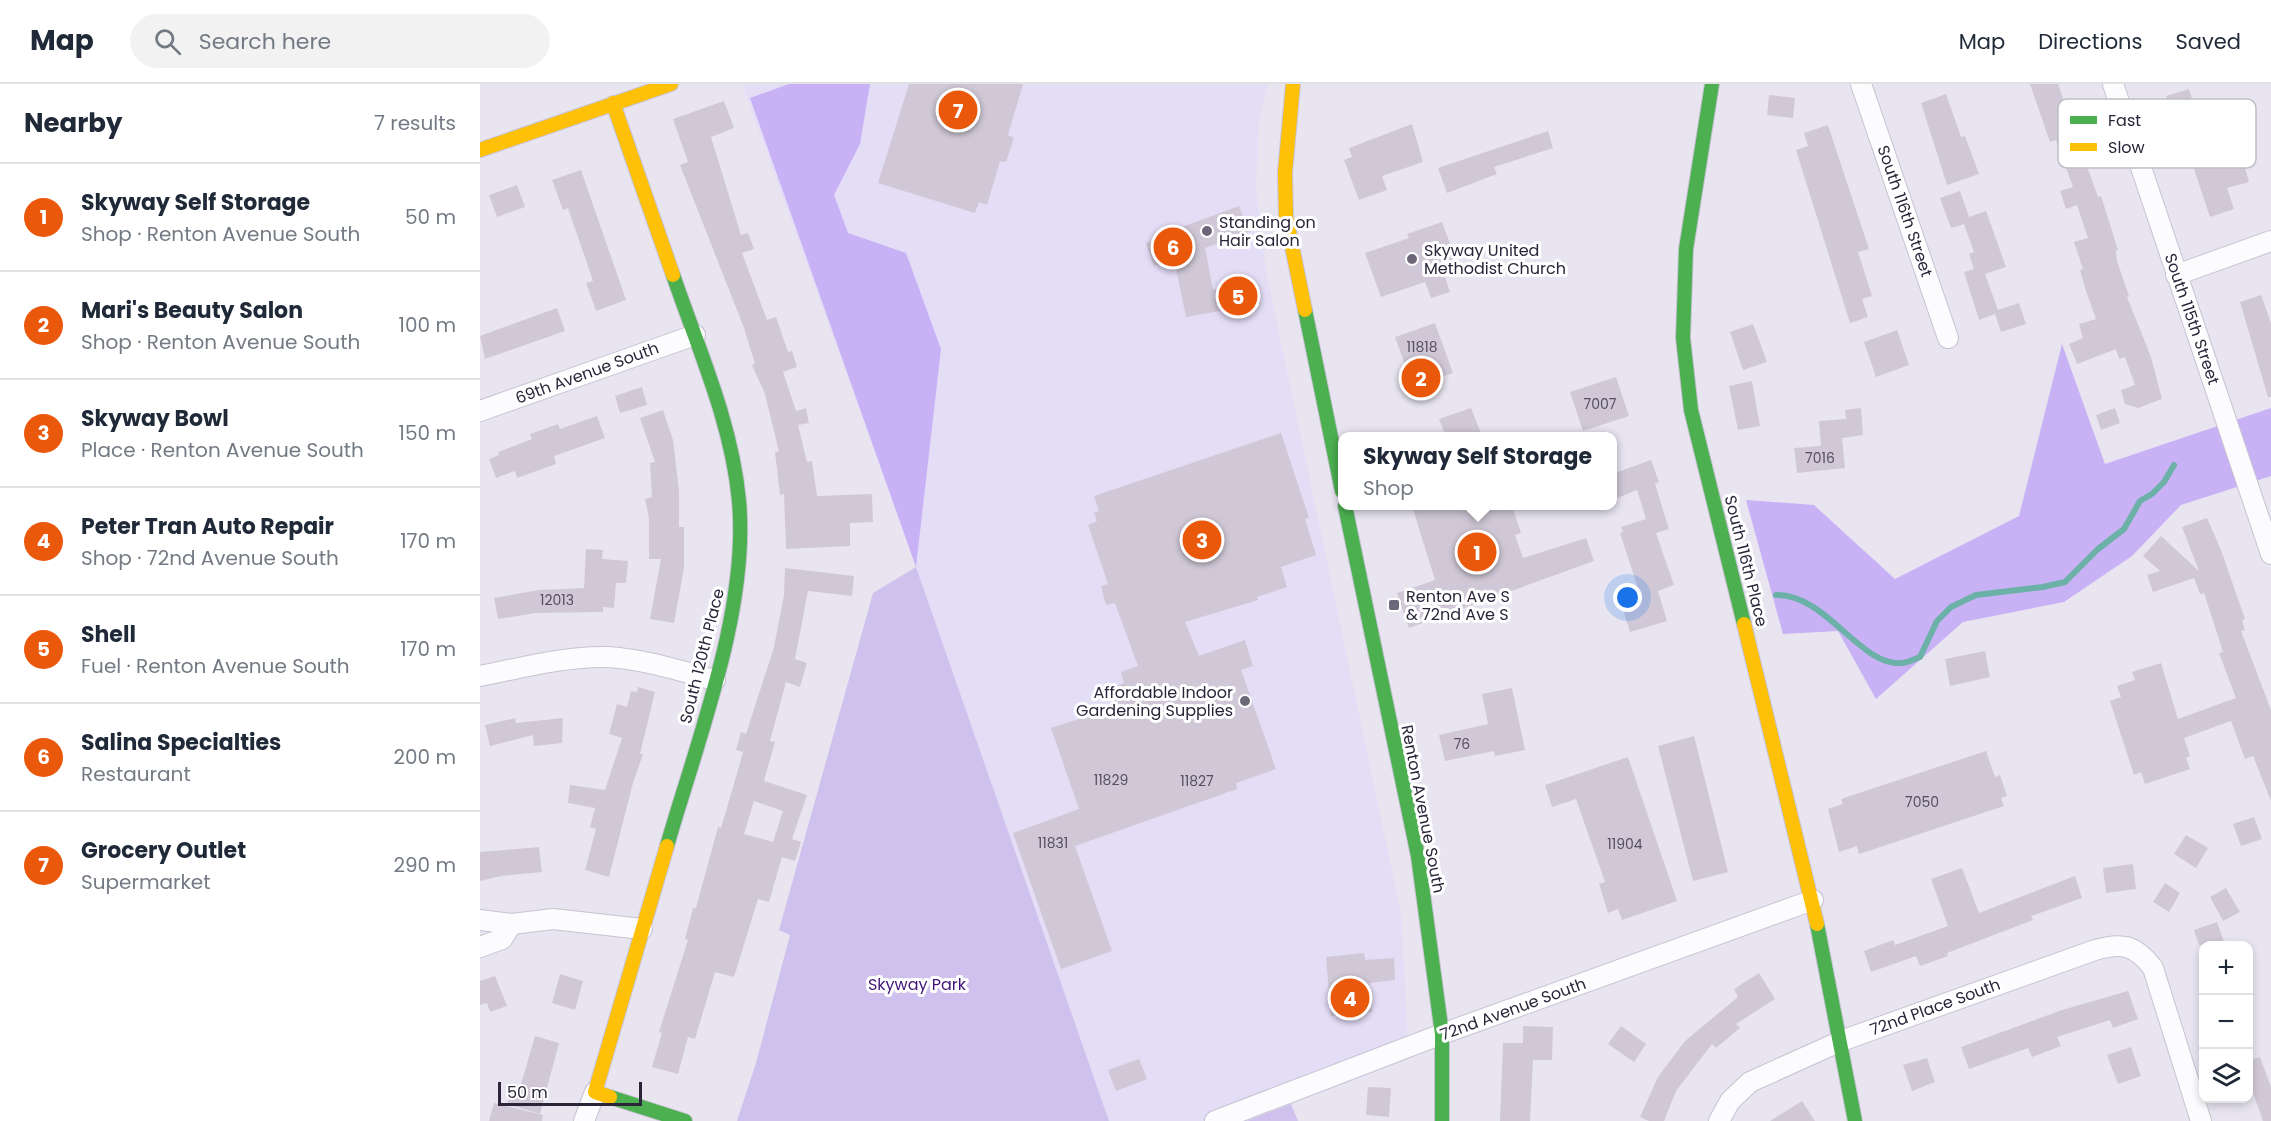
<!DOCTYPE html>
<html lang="en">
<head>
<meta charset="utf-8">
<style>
	:root { --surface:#fff; --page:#f2f2f3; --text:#1f2937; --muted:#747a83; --line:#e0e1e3; --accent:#ea580c }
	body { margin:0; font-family:Poppins,sans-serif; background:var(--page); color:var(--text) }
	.controls { position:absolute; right:18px; bottom:18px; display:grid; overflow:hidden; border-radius:12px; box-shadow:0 3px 9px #0003 }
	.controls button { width:54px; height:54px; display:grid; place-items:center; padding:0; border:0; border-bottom:2px solid var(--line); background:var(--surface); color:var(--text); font:30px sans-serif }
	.scale { position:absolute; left:18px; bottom:15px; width:144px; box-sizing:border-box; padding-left:6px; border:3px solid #2a2539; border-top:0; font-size:16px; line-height:21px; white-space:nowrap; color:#2a2539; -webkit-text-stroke:4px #fff; paint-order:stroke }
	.you { position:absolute; left:1148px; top:514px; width:21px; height:21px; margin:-15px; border:4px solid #fff; border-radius:50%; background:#1a73e8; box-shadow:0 0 0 9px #1a73e833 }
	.badge { display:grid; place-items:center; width:39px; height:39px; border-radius:50%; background:var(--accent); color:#fff; font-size:20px; font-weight:700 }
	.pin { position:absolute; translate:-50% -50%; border:3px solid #fff; box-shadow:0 2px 6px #0006 }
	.popup { position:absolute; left:858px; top:348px; width:279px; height:78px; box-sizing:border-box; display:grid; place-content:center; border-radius:12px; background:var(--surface); filter:drop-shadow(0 2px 4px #0005); font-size:20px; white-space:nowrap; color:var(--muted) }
	.popup b { font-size:22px; color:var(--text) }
	.popup::after { content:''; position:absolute; left:50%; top:100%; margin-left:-12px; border:12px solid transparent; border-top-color:var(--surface) }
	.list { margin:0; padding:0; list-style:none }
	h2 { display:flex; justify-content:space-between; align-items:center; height:78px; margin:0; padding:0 24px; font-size:26px }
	h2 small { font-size:20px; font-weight:400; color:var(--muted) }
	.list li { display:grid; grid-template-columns:39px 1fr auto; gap:18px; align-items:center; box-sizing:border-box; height:108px; padding:0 24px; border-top:2px solid var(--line) }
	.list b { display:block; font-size:22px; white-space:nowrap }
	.list p { margin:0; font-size:20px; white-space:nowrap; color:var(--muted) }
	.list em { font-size:20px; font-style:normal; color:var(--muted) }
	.icon { flex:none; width:33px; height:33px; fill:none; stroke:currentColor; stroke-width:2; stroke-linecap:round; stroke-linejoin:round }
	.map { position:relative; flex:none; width:1791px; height:1037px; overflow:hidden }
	header { display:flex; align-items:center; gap:36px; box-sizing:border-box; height:84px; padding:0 30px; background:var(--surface); border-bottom:2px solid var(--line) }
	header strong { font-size:28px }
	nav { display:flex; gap:33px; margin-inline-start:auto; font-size:21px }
	.search { width:420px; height:54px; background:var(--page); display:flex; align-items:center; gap:15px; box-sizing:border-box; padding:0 21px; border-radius:33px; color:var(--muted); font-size:22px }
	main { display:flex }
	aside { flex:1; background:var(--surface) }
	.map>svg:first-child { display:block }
	.built { fill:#e3ddf6 }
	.green { fill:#cec1ed }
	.forest { fill:#c8b2f5 }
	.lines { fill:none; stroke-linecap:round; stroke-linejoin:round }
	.stream { stroke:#6cb1a7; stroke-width:6 }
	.building { fill:#d0c8d7; fill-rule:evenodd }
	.street-casing { stroke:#c7c2d2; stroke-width:22 }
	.fast-casing { stroke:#c7c2d2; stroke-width:16 }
	.slow-casing { stroke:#c7c2d2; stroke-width:16 }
	.street { stroke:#fcfbfd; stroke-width:20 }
	.fast { stroke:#4caf50; stroke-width:14 }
	.slow { stroke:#ffc107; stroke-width:14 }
	.poi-dot { fill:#6c6879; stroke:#fff; stroke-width:2 }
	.labels { text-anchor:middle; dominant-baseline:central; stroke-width:6; stroke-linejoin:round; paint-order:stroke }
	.number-label { font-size:14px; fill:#544e60 }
	.street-label { font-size:16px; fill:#2a2539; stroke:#fff }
	.poi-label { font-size:16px; fill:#2a2539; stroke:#fff; text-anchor:start }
	.park-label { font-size:16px; fill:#411679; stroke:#fff }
	.key { fill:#fff; stroke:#bfbec4; stroke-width:1.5 }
	.key-label { font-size:16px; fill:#2a2539 }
</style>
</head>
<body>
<header>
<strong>Map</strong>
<div class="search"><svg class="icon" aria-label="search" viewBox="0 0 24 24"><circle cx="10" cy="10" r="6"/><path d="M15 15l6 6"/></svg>Search here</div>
<nav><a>Map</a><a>Directions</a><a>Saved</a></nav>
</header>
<main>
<aside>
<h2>Nearby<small>7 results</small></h2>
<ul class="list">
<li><span class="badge">1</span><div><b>Skyway Self Storage</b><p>Shop · Renton Avenue South</p></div><em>50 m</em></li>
<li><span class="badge">2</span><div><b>Mari's Beauty Salon</b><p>Shop · Renton Avenue South</p></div><em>100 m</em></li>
<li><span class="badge">3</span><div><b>Skyway Bowl</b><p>Place · Renton Avenue South</p></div><em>150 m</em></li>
<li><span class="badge">4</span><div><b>Peter Tran Auto Repair</b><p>Shop · 72nd Avenue South</p></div><em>170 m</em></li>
<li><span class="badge">5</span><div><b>Shell</b><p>Fuel · Renton Avenue South</p></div><em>170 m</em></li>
<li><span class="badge">6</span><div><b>Salina Specialties</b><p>Restaurant</p></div><em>200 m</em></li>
<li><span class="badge">7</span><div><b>Grocery Outlet</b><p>Supermarket</p></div><em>290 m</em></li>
</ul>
</aside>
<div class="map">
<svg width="1791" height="1037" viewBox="0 0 1791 1037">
	<rect width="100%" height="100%" fill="#e8e5f1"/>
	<path class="built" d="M262,0H788L779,35L776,105L786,187L921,830L929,975L767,1037H629L436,483Z"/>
	<path class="green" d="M436,483L629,1037H257L276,979L310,851L299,846L393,509Z
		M811,1020L818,1037H767Z"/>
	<path class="forest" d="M309,0H390L380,60L354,111L368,149L426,169L461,265L436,483L270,14Z
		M1582,260L1625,380L1791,324V392L1701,421L1652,472L1584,518L1483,538L1396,615L1358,547L1303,550L1266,416L1334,421L1415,495L1539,432Z"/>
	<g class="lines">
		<path class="stream" d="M1296,511C1347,510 1380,583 1422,579C1427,579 1434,575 1440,573L1457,537L1471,523L1496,511L1563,503L1585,498L1618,465L1644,445L1660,417L1672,410L1684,398L1694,381"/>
	</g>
	<path class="building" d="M429,0H543L528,51L534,54L526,78L520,77L507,121L499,118L495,129L398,99Z
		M1550,0H1578L1597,55L1600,54L1606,73L1604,74L1618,113L1621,112L1638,166H1636L1637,177L1649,212L1647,213L1671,273L1682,315L1658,324L1645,320L1641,306L1655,301L1645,273L1639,275L1636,265L1597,280L1589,260L1603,254L1599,240L1616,235L1605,204L1600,186L1603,185L1594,158L1608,154L1597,121L1586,125L1580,107L1593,103L1576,56L1570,58Z
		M1709,5L1714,21L1720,19L1723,27L1749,18L1755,36L1766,33L1774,57L1759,63L1769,98L1747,104L1754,125L1730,133L1699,40L1695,31L1691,32L1686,12Z
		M1466,10L1481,53L1485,52L1499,90L1467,101L1441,19Z
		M1289,11L1315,14L1313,34L1287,31Z
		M244,17L254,44L231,53L261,151L268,149L274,165L262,169L287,236L296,233L308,268L312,267L317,283L303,288L316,327L326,324L329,339L318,341L327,378L332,377L337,412L392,410L393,438L370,439V462L306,465L304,410L300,411L295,368H299L285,310L272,281L275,280L264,244L200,81L208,78L193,35Z
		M932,40L943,78L902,92L907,106L879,116L864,76L872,73L869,64Z
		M1348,41L1389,165L1378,168L1392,212L1382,215L1388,233L1370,239L1316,66L1328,62L1324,49Z
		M1068,47L1073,64L1014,83L1017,90L967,109L958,84Z
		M101,86L146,216L116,227L106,199L113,197L88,124L83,126L72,96Z
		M37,101L45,123L17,133L9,111Z
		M1480,107L1489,133L1506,127L1526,183L1505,190L1518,226L1539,219L1546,240L1521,248L1515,230L1499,236L1484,188L1494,185L1489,170L1494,168L1484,140L1471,144L1460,114Z
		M759,122L769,148L725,164L733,206L776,198L780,220L706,233L694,175L674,182L666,159L700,148L699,144Z
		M962,138L978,181L963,186L970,208L951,214L945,198L901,213L885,169L929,154L927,150Z
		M1781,211L1791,239V313H1788L1760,218Z
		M77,224L85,247L5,275L0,252Z
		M955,239L973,289L940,301L934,284L924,278L915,253Z
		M1273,240L1287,278L1263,286L1250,248Z
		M1417,246L1429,281L1396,293L1384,258Z
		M1136,293L1149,332L1103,347L1090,308Z
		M1272,297L1280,342L1258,346L1249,302Z
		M162,303L167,321L140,329L135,312Z
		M991,324L1002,352H966L959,335Z
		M1381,324L1383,351L1362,354L1365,384L1317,389L1314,364L1341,362L1339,337L1366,335L1365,326Z
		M1635,324L1640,339L1621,346L1616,331Z
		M183,326L193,356L199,407V443H204V484L194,539L170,535L181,475H169V434L165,415L172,413L170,379L175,378L160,334Z
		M117,332L125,354L74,372L76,380L37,394L35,387L16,394L9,375L19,371L18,368L52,355L50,350L78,340L80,345Z
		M801,349L829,434L825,435L836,471L801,483L807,503L777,513L778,516L705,538L719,572L765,556L773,582L761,586L796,685L756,699L757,705L595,762L632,867L581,885L533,749L599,725L571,644L636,623L629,604L644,599L641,588L658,582L635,519L626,521L621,502L628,500L608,441L617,437L614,429L619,427L614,412Z
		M1171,376L1179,398L1175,400L1189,445L1176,449L1194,501L1178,507L1187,537L1150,548L1142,522L1162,516L1140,449L1143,448L1141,443L1166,435L1157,406L1132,416V390Z
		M932,422H1032L1041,449L1035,451L1043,474L1106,454L1114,477L929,544L917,509L955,496Z
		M1727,434L1741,466L1765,535L1762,536L1765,546L1761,547L1791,626V717L1773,672L1765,675L1751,637L1704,654L1710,672L1706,674L1710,685L1665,700L1661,688L1654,691L1630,617L1641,613L1637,602L1655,596L1652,588L1681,579L1698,635L1756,614L1739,569L1743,568L1724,509L1720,510L1714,494L1673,508L1667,491L1680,487L1663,472L1681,452L1719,487L1702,443Z
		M106,465L123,466L122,475L148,477L146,499H136L134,524L123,523V528L55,529L18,535L14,514L59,506L104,504Z
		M305,484L374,492L372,512L328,507L315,575L327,579L320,603L306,598L290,657L295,658L284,697L327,711L312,755L321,758L315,777L302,773L289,818L278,815L254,893L235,888L215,955L208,953L198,990L172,983L182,949L179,948L208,856L205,855L213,824H216L238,743L241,744L260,679L263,668L256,666L261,648L266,650L294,563L304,511ZM274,717L303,727L293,758L264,750Z
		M1505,567L1510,593L1470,602L1465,575Z
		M158,603L175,608L160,670H163L153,699L129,793L105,786L116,745L110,743L115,724L88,719L90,701L125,706L142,654L129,650L137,620L147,623L151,607L157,608Z
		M1032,604L1045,666L1015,672L1014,667L965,677L959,651L1008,640L1002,610Z
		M35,634L36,639L83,634L82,659L54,662L53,651L10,662L5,641Z
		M1214,652L1248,788L1213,797L1178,662Z
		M1506,667L1515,693L1520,691L1527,712L1521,714L1524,722L1379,770L1377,762L1359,768L1348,725L1363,720L1361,715Z
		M1148,673L1197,817L1142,836L1138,825L1128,829L1119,800L1125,798L1096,715L1072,723L1065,701Z
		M1774,733L1782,755L1761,762L1753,740Z
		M1706,751L1728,764L1716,784L1694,770Z
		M59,763L62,788L21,792L0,797V768Z
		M1653,780L1656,805L1626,809L1623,784Z
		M1482,784L1499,829L1595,792L1602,814L1551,832L1553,836L1467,869L1468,872L1440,882L1436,872L1391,888L1384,867L1413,856L1415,861L1468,842L1451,795Z
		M1685,799L1700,809L1689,828L1673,818Z
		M1746,804L1760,828L1743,837L1730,813Z
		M1737,838L1745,861H1719L1714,846Z
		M884,869L885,876L914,874L915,896L889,899L892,928L851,932L846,873Z
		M1279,889L1295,915L1256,940L1260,944L1236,964L1232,960L1196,1007L1184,1037H1169L1160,1033L1178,993L1205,957L1258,913L1254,905Z
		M80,890L103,897L95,926L72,919Z
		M15,892L27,922L10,928L7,919L0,921V897Z
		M1648,907L1658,935L1633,944L1630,936L1577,953L1581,962L1552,973L1548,964L1489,985L1481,963L1582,926Z
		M1043,942L1073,943L1072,976H1053L1050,1037H1020L1023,959H1043Z
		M1141,942L1166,960L1154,978L1128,960Z
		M55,952L79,959L60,1030L27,1020L32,1005L39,1007Z
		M1651,963L1661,992L1638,1000L1627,971Z
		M1780,973L1791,1003V1037H1783L1773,1009L1768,1010V977Z
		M1447,974L1455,998L1432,1007L1423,981Z
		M659,975L667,995L636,1007L628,986Z
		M888,1003L911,1004L909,1033L886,1031Z
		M1322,1017L1335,1037H1290Z
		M14,1019L63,1031L62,1037H9Z"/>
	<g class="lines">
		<g class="street-casing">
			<path id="street" d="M1381,0L1468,254
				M1633,0L1791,470
				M1696,191L1791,157
				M0,327L215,251
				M0,592C41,584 85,572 127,573C164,575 200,587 235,596
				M0,836L32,840L73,835L162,845
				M0,863L22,855L32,840
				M104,1037L115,1008
				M735,1037L962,950L1333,816
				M1239,1037L1250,1017L1270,998L1361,957L1615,866C1643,858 1655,861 1673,884L1721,1037"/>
		</g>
		<g class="fast-casing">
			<path id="fast" d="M1232,0L1206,165L1203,254L1211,326L1264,540
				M825,226L862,407
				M865,422L938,772L962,950V1037
				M187,762C217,657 269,526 259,417C252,339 218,264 193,191
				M1337,840L1375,1037
				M130,1013L205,1037"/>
		</g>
		<g class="slow-casing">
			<path id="slow" d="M813,0L805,89L806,133L825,226
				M133,19L193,191
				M0,66L191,0
				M1264,540L1337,840
				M130,1013L115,1008L187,762"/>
		</g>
		<use href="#street" class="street"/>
		<use href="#fast" class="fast"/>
		<use href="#slow" class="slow"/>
	</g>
	<g class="poi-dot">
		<circle cx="727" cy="147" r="6"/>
		<circle cx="932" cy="175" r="6"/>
		<rect x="908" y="515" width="12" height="12" rx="3"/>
		<circle cx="765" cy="617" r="6"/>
	</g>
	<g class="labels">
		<g class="number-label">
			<text x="942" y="263">11818</text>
			<text x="1120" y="320">7007</text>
			<text x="1340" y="374">7016</text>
			<text x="77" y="516">12013</text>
			<text x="982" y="660">76</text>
			<text x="631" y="696">11829</text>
			<text x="717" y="697">11827</text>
			<text x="1442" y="718">7050</text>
			<text x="573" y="759">11831</text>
			<text x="1145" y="760">11904</text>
		</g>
		<g class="street-label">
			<text transform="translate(1425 127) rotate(71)">South 116th Street</text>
			<text transform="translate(1712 235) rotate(71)">South 115th Street</text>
			<text transform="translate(107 289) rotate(-20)">69th Avenue South</text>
			<text transform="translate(1266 477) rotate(76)">South 116th Place</text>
			<text transform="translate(222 572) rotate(-76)">South 120th Place</text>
			<text transform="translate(943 725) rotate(79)">Renton Avenue South</text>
			<text transform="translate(1455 923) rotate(-20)">72nd Place South</text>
			<text transform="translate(1033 925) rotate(-20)">72nd Avenue South</text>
		</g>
		<g class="poi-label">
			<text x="739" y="138">Standing on<tspan x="739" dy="18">Hair Salon</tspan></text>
			<text x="944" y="166">Skyway United<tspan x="944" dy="18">Methodist Church</tspan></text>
			<text x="926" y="512">Renton Ave S<tspan x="926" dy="18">&amp; 72nd Ave S</tspan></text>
			<text x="753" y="608" text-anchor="end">Affordable Indoor<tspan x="753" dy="18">Gardening Supplies</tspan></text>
		</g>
		<g class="park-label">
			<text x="437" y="900">Skyway Park</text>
		</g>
	</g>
	<rect x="1578" y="15" width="198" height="69" rx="9" class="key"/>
	<rect x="1590" y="32" width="27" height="8" fill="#4caf50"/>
	<rect x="1590" y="59" width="27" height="8" fill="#ffc107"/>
	<g class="key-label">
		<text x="1628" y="42">Fast</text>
		<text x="1628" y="69">Slow</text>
	</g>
</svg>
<div class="controls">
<button>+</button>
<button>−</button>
<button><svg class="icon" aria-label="layers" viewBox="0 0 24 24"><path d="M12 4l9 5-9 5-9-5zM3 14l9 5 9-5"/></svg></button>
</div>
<div class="scale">50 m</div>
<div class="you"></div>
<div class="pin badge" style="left:997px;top:468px">1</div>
<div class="popup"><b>Skyway Self Storage</b>Shop</div>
<div class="pin badge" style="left:941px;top:294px">2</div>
<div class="pin badge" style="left:722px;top:456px">3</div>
<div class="pin badge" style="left:870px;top:914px">4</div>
<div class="pin badge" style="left:758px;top:212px">5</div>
<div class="pin badge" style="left:693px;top:163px">6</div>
<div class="pin badge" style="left:478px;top:26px">7</div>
</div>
</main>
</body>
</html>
